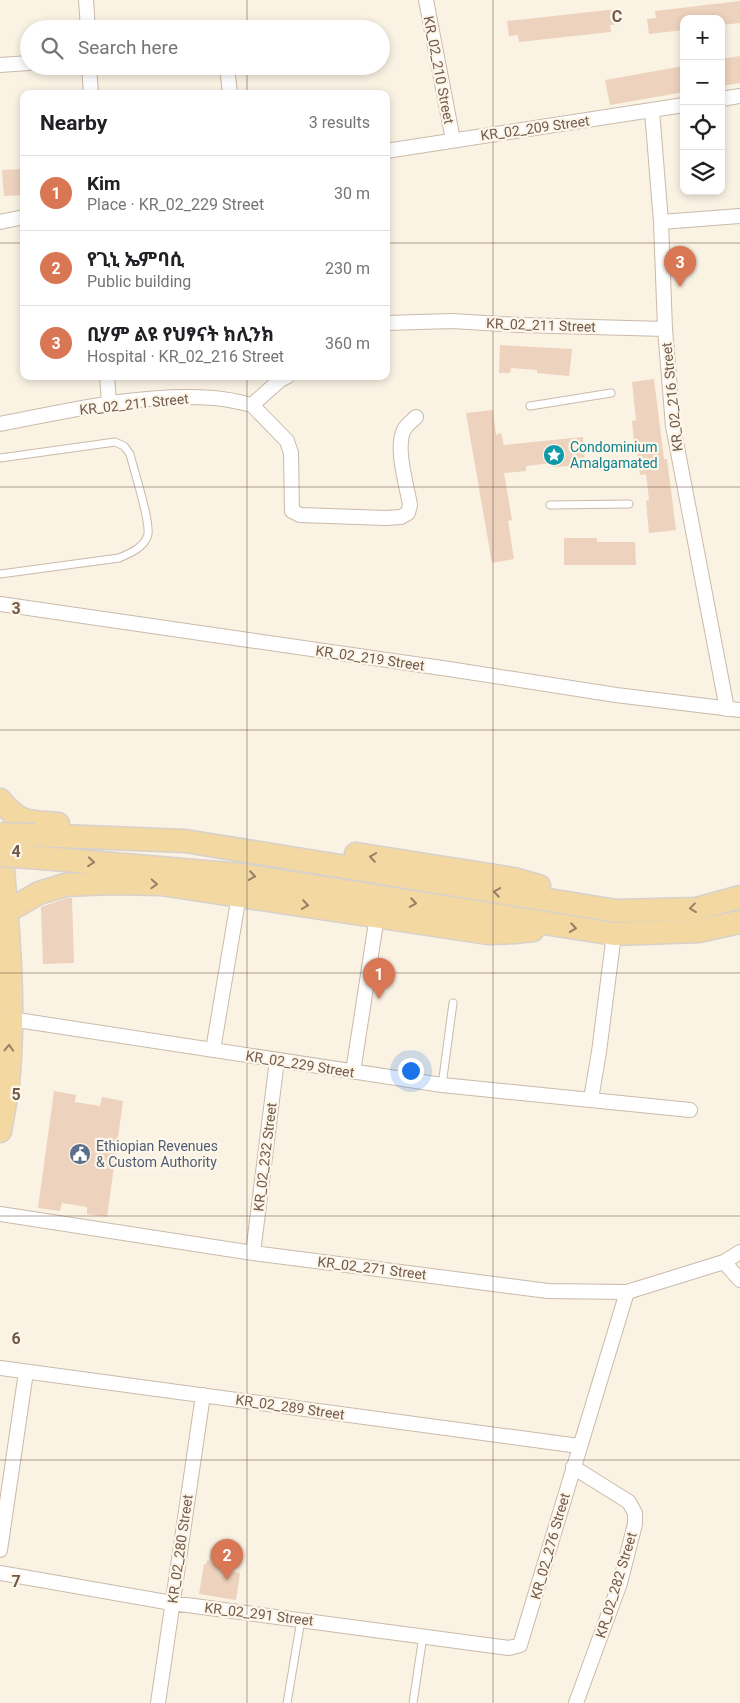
<!DOCTYPE html>
<html lang="en">
<head>
<meta charset="utf-8">
<style>
	:root { --surface:#fff; --page:#f6f6f6; --text:#202124; --muted:#757577; --line:#e0e0e0; --accent:#d97653 }
	body { margin:0; font-family:Roboto,"Noto Sans Ethiopic",sans-serif; background:var(--page); color:var(--text) }
	.controls { position:absolute; right:15px; top:15px; display:grid; overflow:hidden; border-radius:10px; box-shadow:0 2px 8px #0003 }
	.controls button { width:45px; height:45px; display:grid; place-items:center; padding:0; border:0; border-bottom:1px solid var(--line); background:var(--surface); color:var(--text); font:25px sans-serif }
	.you { position:absolute; left:410px; top:1070px; width:18px; height:18px; margin:-12px; border:4px solid #fff; border-radius:50%; background:#1a73e8; box-shadow:0 0 0 8px #1a73e833 }
	.badge { display:grid; place-items:center; width:32px; height:32px; border-radius:50%; background:var(--accent); color:#fff; font-size:16px; font-weight:700 }
	.pin { position:absolute; translate:-50% -41px; filter:drop-shadow(0 1px 2px #0008) }
	.pin::after { content:''; position:absolute; top:26px; width:18px; height:15px; background:inherit; clip-path:polygon(0 0,100% 0,50% 100%) }
	.list { margin:0; padding:0; list-style:none }
	h2 { display:flex; justify-content:space-between; align-items:center; height:65px; margin:0; padding:0 20px; font-size:21px }
	h2 small { font-size:16px; font-weight:400; color:var(--muted) }
	.list li { display:grid; grid-template-columns:32px 1fr auto; gap:15px; align-items:center; box-sizing:border-box; height:75px; padding:0 20px; border-top:1px solid var(--line) }
	.list b { display:block; font-size:19px; white-space:nowrap }
	.list p { margin:0; font-size:16px; white-space:nowrap; color:var(--muted) }
	.list em { font-size:16px; font-style:normal; color:var(--muted) }
	.icon { flex:none; width:28px; height:28px; fill:none; stroke:currentColor; stroke-width:2; stroke-linecap:round; stroke-linejoin:round }
	.map { position:relative; flex:none; width:740px; height:1703px; overflow:hidden }
	.search { position:absolute; background:var(--surface); box-shadow:0 2px 8px #0003; left:20px; top:20px; width:370px; height:55px; display:flex; align-items:center; gap:12px; box-sizing:border-box; padding:0 18px; border-radius:28px; color:var(--muted); font-size:19px }
	.panel { position:absolute; background:var(--surface); box-shadow:0 2px 8px #0003; left:20px; top:90px; width:370px; height:290px; border-radius:10px }
	.map>svg:first-child { display:block }
	.building { fill:#edd2be }
	.lines { fill:none; stroke-linecap:round; stroke-linejoin:round }
	.service-casing { stroke:#cabaab; stroke-width:9 }
	.minor-casing { stroke:#cabaab; stroke-width:16 }
	.primary-casing { stroke:#d7d1cd; stroke-width:25 }
	.service { stroke:#fff; stroke-width:7 }
	.minor { stroke:#fff; stroke-width:14 }
	.primary { stroke:#f3d8a1; stroke-width:22 }
	.primary-bridge-casing { stroke:#d7d1cd; stroke-width:25; stroke-linecap:butt }
	.primary-bridge { stroke:#f3d8a1; stroke-width:22 }
	.oneway { stroke:#978066 }
	.grid { fill:none; stroke:#705a4c; stroke-width:1; stroke-opacity:0.55 }
	.labels { text-anchor:middle; dominant-baseline:central; stroke-width:4.5; stroke-linejoin:round; paint-order:stroke }
	.street-label { font-size:14px; fill:#705a4c; stroke:#fdf6e9 }
	.culture-label { font-size:14px; fill:#0d838f; stroke:#fdf6e9; text-anchor:start }
	.service-label { font-size:14px; fill:#4e5e75; stroke:#fdf6e9; text-anchor:start }
	.grid-label { font-size:16px; text-anchor:middle; font-weight:bold; fill:#705a4c; stroke:#fdf6e9; stroke-width:4.5; stroke-linejoin:round; paint-order:stroke }
</style>
</head>
<body>
<div class="map">
<svg width="740" height="1703" viewBox="0 0 740 1703">
	<rect width="100%" height="100%" fill="#faf2e3"/>
	<path class="building" d="M740,1V23L721,25V19H684V30L649,34L647,19L656,18L655,11Z
		M618,9L620,24L610,25L611,32L519,42L518,35L509,36L507,21Z
		M740,56V83L721,86V59Z
		M684,66V92L610,105L605,80Z
		M24,169V195L4,196L2,170Z
		M500,345L572,349L569,376L537,373V370L511,368L510,373H499Z
		M654,379L664,459H667L676,530L649,533L646,501L649,500L646,474L640,475L637,452H635L632,421L636,420L632,382Z
		M493,410L496,435L501,433L504,445L583,437L585,465L553,467L552,463L526,466V471L504,473L512,520L508,521L514,559L492,563L466,413Z
		M564,538H597V542H635L636,565H564Z
		M67,898H72L74,963L43,964L41,907Z
		M54,1091L76,1095L75,1102L100,1106L102,1097L123,1101L107,1217L87,1214V1207L62,1203L60,1211L38,1208Z
		M211,1548L233,1551L229,1571L240,1573L236,1600L199,1594L204,1564H206L207,1560L209,1561Z"/>
	<g class="lines">
		<g class="service-casing">
			<path id="service" d="M530,406L611,393
				M0,458L115,442L124,446L130,454C134,471 150,519 148,534C145,547 131,553 119,558L0,574
				M550,505L629,504
				M442,1085L453,1003
				M287,1703L301,1620
				M413,1703L423,1636"/>
		</g>
		<g class="minor-casing">
			<path id="minor" d="M86,0L88,29
				M426,0L453,140
				M0,65L29,63
				M89,66L91,94
				M228,76L230,94
				M721,99L740,96
				M652,111L661,222L665,329L673,426L727,709
				M386,151L684,105
				M0,222L24,217
				M661,222L740,216
				M386,323L452,321L519,325L665,329
				M107,376L109,404
				M252,405L287,441L291,453L292,511L300,515L386,518L401,517L408,513L410,505C407,486 394,445 405,428C408,424 413,420 416,417
				M0,424C67,411 146,392 214,398C227,399 240,402 252,405L280,380L288,376
				M0,604L449,669L616,695L740,710
				M11,1019L442,1085L690,1110
				M213,1050L239,895
				M353,1072L377,916
				M591,1099L599,1052L614,934
				M0,1214L253,1253L548,1291L627,1292L724,1262L740,1252
				M253,1253L277,1060
				M724,1262L740,1280
				M0,1368L579,1446
				M573,1467L629,1502L635,1513V1524L620,1583L576,1703
				M0,1550L26,1372
				M0,1573L172,1603L509,1648L520,1645L627,1292
				M158,1703L203,1395"/>
		</g>
		<g class="primary-casing">
			<path id="primary" d="M0,800C21,825 28,821 58,824
				M35,835L185,841L616,911L696,909L740,897
				M356,854L514,879L539,886
				M42,858L242,875L614,934L699,931L740,922
				M6,912L39,893L65,885L111,883L161,884L488,933L515,932L533,930
				M0,1131C3,1115 6,1099 8,1083C16,1001 7,917 0,836"/>
		</g>
		<use href="#service" class="service"/>
		<use href="#minor" class="minor"/>
		<use href="#primary" class="primary"/>
		<g class="primary-bridge-casing">
			<path id="primary-bridge" d="M0,834L35,835
				M0,855L42,858"/>
		</g>
		<use href="#primary-bridge" class="primary-bridge"/>
	</g>
	<defs><path id="oneway-chevron" d="M-2-3.5L2.5 0L-2 3.5" fill="none" stroke-width="1.6" stroke-linecap="round" stroke-linejoin="round" transform="scale(1.25)"/></defs>
	<g class="oneway">
		<use href="#oneway-chevron" transform="translate(373 857) rotate(-171)"/>
		<use href="#oneway-chevron" transform="translate(91 862) rotate(5)"/>
		<use href="#oneway-chevron" transform="translate(252 876) rotate(9)"/>
		<use href="#oneway-chevron" transform="translate(154 884) rotate(3)"/>
		<use href="#oneway-chevron" transform="translate(497 892) rotate(-171)"/>
		<use href="#oneway-chevron" transform="translate(413 903) rotate(9)"/>
		<use href="#oneway-chevron" transform="translate(305 905) rotate(9)"/>
		<use href="#oneway-chevron" transform="translate(693 908) rotate(173)"/>
		<use href="#oneway-chevron" transform="translate(573 928) rotate(9)"/>
		<use href="#oneway-chevron" transform="translate(9 1048) rotate(-87)"/>
	</g>
	<path class="grid" d="M247,0V29M493,0V1703M247,66V94M0,243H24M386,243H740M247,376V1703M0,487H740M0,730H740M0,973H740M0,1216H740M0,1460H740"/>
	<defs>
		<g id="sight-disc" transform="scale(1.125)"><circle r="9.5" fill="#0f9aa8" stroke="#fdf6e9"/><path d="M0-6L1.8-2.2L6-1.7L2.9 1.2L3.7 5.4L0 3.3L-3.7 5.4L-2.9 1.2L-6-1.7L-1.8-2.2Z" fill="#fff"/></g>
		<g id="civic-disc" transform="scale(1.125)"><circle r="9.5" fill="#5c6f8a" stroke="#fdf6e9"/><path d="M-.6-6.5H3V-4.5H.6V-3L4-1V1h2V6H-6V1h2V-1L-.6-3ZM-1.2 2.5V6h2.4V2.5Z" fill="#fff"/></g>
	</defs>
	<g fill-rule="evenodd">
		<use href="#sight-disc" x="554" y="455"/>
		<use href="#civic-disc" x="80" y="1154"/>
	</g>
	<g class="labels">
		<g class="street-label">
			<text transform="translate(439 70) rotate(79)">KR_02_210 Street</text>
			<text transform="translate(535 128) rotate(-8)">KR_02_209 Street</text>
			<text transform="translate(541 325) rotate(2)">KR_02_211 Street</text>
			<text transform="translate(672 397) rotate(-96)">KR_02_216 Street</text>
			<text transform="translate(134 404) rotate(-6)">KR_02_211 Street</text>
			<text transform="translate(370 658) rotate(8)">KR_02_219 Street</text>
			<text transform="translate(300 1064) rotate(9)">KR_02_229 Street</text>
			<text transform="translate(265 1157) rotate(-83)">KR_02_232 Street</text>
			<text transform="translate(372 1268) rotate(7)">KR_02_271 Street</text>
			<text transform="translate(290 1407) rotate(8)">KR_02_289 Street</text>
			<text transform="translate(550 1546) rotate(-74)">KR_02_276 Street</text>
			<text transform="translate(180 1549) rotate(-82)">KR_02_280 Street</text>
			<text transform="translate(616 1585) rotate(-73)">KR_02_282 Street</text>
			<text transform="translate(259 1614) rotate(7)">KR_02_291 Street</text>
		</g>
		<g class="culture-label">
			<text x="570" y="447">Condominium<tspan x="570" dy="16">Amalgamated</tspan></text>
		</g>
		<g class="service-label">
			<text x="96" y="1146">Ethiopian Revenues<tspan x="96" dy="16">&amp; Custom Authority</tspan></text>
		</g>
	</g>
	<g class="grid-label">
		<text x="617" y="22">C</text>
		<text x="16" y="614">3</text>
		<text x="16" y="857">4</text>
		<text x="16" y="1100">5</text>
		<text x="16" y="1344">6</text>
		<text x="16" y="1587">7</text>
	</g>
</svg>
<div class="controls">
<button>+</button>
<button>−</button>
<button><svg class="icon" aria-label="locate" viewBox="0 0 24 24"><circle cx="12" cy="12" r="6"/><path d="M12 2v4M12 18v4M2 12h4M18 12h4"/></svg></button>
<button><svg class="icon" aria-label="layers" viewBox="0 0 24 24"><path d="M12 4l9 5-9 5-9-5zM3 14l9 5 9-5"/></svg></button>
</div>
<div class="you"></div>
<div class="pin badge" style="left:379px;top:999px">1</div>
<div class="pin badge" style="left:227px;top:1580px">2</div>
<div class="pin badge" style="left:680px;top:287px">3</div>
<div class="search"><svg class="icon" aria-label="search" viewBox="0 0 24 24"><circle cx="10" cy="10" r="6"/><path d="M15 15l6 6"/></svg>Search here</div>
<section class="panel">
<h2>Nearby<small>3 results</small></h2>
<ul class="list">
<li><span class="badge">1</span><div><b>Kim</b><p>Place · KR_02_229 Street</p></div><em>30 m</em></li>
<li><span class="badge">2</span><div><b>የጊኒ ኤምባሲ</b><p>Public building</p></div><em>230 m</em></li>
<li><span class="badge">3</span><div><b>ቢሃም ልዩ የህፃናት ክሊንክ</b><p>Hospital · KR_02_216 Street</p></div><em>360 m</em></li>
</ul>
</section>
</div>
</body>
</html>
